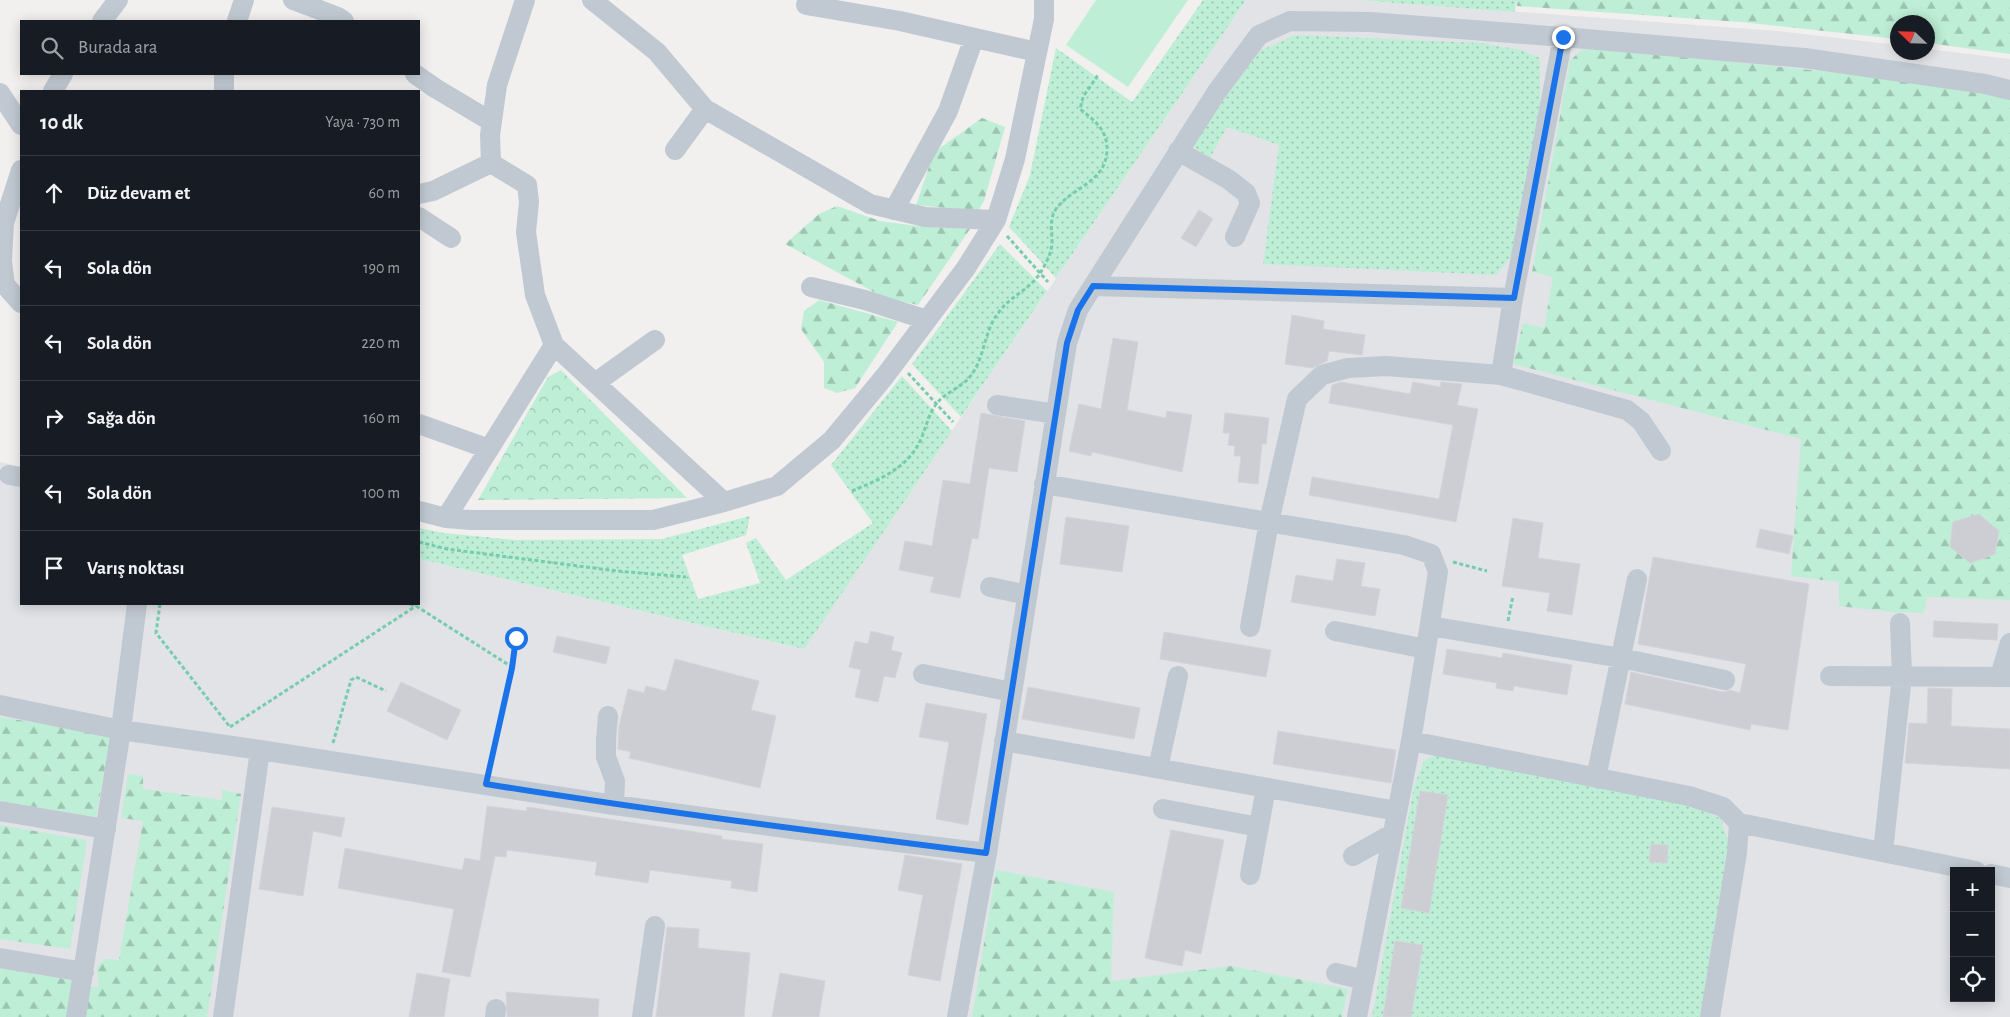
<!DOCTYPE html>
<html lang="tr">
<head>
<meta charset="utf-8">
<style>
	:root { --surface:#171b24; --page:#242831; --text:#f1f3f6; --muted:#9ea1a6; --line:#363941 }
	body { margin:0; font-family:"Alegreya Sans",sans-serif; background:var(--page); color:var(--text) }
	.controls { position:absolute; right:15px; bottom:15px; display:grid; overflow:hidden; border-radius:0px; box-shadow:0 2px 12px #0003 }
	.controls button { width:45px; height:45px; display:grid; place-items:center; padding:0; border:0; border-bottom:1px solid var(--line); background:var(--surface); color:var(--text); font:25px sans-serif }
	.compass { position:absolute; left:1890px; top:15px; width:45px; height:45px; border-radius:50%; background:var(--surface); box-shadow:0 2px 12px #0003; rotate:293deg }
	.stop { position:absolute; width:15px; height:15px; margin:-11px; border:4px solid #1a73e8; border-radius:50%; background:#fff }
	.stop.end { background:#1a73e8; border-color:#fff; box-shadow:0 1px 5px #0008 }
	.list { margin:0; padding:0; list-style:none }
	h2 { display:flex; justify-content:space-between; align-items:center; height:65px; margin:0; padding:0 20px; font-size:21px }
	h2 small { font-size:16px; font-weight:400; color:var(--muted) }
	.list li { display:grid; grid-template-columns:32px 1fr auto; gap:15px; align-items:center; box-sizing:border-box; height:75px; padding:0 20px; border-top:1px solid var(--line) }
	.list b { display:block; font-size:19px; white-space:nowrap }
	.list em { font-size:16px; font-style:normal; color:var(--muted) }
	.icon { flex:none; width:28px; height:28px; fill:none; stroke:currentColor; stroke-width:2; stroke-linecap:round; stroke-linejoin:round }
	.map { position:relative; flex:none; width:2010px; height:1017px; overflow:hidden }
	.search { position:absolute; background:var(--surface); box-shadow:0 2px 12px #0003; left:20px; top:20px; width:400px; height:55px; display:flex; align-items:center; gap:12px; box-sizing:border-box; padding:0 18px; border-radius:0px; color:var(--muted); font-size:19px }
	.panel { position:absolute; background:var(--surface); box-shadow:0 2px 12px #0003; left:20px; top:90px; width:400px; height:515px; border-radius:0px }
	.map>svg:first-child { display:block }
	.airport { fill:#e1e3e7; fill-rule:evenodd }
	.grass { fill:url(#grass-dots) }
	.forest { fill:url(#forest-firs) }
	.park { fill:url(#park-crowns) }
	.garden { fill:#beefd6 }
	.building { fill:#ccced4; stroke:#d3d4db }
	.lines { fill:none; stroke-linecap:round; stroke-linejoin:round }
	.path { stroke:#76cdac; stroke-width:3; stroke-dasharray:4 2.5; stroke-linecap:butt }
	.minor { stroke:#c0c8d1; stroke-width:20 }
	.route { stroke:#1a73e8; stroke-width:6 }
</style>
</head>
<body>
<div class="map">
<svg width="2010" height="1017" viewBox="0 0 2010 1017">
	<defs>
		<pattern id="grass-dots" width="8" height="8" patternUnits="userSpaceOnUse" patternTransform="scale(1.25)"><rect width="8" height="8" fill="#beefd6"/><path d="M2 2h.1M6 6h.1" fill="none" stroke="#9cc4b1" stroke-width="1.8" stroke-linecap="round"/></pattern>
		<pattern id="forest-firs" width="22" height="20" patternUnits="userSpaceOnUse" patternTransform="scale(1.25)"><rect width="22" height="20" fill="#beefd6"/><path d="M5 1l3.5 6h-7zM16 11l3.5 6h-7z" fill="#9cc4b1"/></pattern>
		<pattern id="park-crowns" width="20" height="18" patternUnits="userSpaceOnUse" patternTransform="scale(1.25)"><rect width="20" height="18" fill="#beefd6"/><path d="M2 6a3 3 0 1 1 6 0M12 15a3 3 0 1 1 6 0" fill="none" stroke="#9cc4b1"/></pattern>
	</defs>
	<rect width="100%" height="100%" fill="#f2efef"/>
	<path class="airport" d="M1246,0H1357L1777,31L1897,45L1898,52H1928V49L2010,59V1017H0V462L21,467V604H419V559L803,649ZM1954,871H1991V998H1954Z"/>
	<path class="grass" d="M1203,0H1246L1056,278L1009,227L1030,175L1056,48L1132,102Z
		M1357,0H1516L1515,12Z
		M1295,35L1481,43L1521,50L1540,58V106L1511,257L1496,275L1263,264L1279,145L1227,127L1210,158L1190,144L1260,51Z
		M1000,244L1047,291L961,417L912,364Z
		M902,376L952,431L804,649L419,559V528L444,533L516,540L662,539L750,516L746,535L682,555L698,599L760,583L746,543L756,538L786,580L873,523L831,465Z
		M1435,755L1687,805L1706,811L1721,819L1729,844L1700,1017H1372L1414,786L1424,761Z"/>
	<path class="forest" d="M1516,0H2010V54L1928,43V22H1898L1897,39L1740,22L1517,6Z
		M1596,48L1869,76L2010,98V600L1927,597L1924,613L1892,612L1839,606V582L1791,576L1801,439L1513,364L1523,323L1544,328L1553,277L1532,272L1570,61L1581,50Z
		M982,118L1005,127L984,201L978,211L916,205L934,152Z
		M837,206L880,221L917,226L970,229L918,305L883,297L785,244L819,214Z
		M819,300L898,322L855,388L837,393L824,388V362L801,329L804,311Z
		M0,717L111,735L96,817L0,801Z
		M128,774L143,776V789L222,800V790L241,794L207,1017H85L89,987H99L97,967L104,959L119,960L143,821L121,818Z
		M0,825L87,840L70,949L0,939Z
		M996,870L1114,892L1111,981L1232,966L1348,989L1342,1017H972Z
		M0,968L76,981L69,1017H0Z"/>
	<path class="park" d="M561,370L687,498L478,500L548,377Z"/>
	<path class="garden" d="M1096,0H1188L1128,87L1066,45Z"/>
	<path class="building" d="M1199,210L1213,219L1196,247L1181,238Z
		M1292,315L1324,321L1323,329L1365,335L1362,355L1329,351L1327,361L1312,368L1285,364Z
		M1113,338L1138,342L1127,410L1166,418L1167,411L1192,415L1182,472L1092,452L1091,456L1069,451L1079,404L1101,409Z
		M1341,382L1410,394L1413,382L1440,387L1441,382L1462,384L1457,405L1478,409L1456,522L1309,495L1312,477L1439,499L1453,425L1329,403L1332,385Z
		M981,413L1025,421L1017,472L989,468L978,539L972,538L960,598L930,592L934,577L899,570L905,541L932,546L943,480L970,484Z
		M1225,413L1269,418L1266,444H1262L1258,484L1238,482L1241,456H1234L1235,446L1228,445L1230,433H1223Z
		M1979,514L1999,531L1995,554L1970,563L1950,547L1953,522Z
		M1066,517L1129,526L1122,572L1060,564Z
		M1513,518L1543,523L1538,558L1580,564L1572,615L1547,611L1550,593L1502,586Z
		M1760,529L1793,536L1789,554L1756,547Z
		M1653,557L1809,584L1788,730L1751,724L1750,730L1625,704L1631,672L1723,692L1730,690L1740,693L1746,664L1638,644Z
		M1337,559L1365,563L1361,586L1380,589L1375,616L1291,602L1296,575L1333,581Z
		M1934,621L1998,624L1997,640L1933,637Z
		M871,631L894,637L891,650L902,653L895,678L884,676L878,702L855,697L861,670L849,667L855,641L868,644Z
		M1164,632L1271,650L1266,677L1160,659Z
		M557,636L610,647L606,664L553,652Z
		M1447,649L1502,658L1503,653L1572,665L1567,695L1514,686L1513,691L1496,688L1497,683L1443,674Z
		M675,659L759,681L751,710L776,716L760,788L629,758L631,752L618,749L619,727L628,689L644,693L646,686L666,691Z
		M401,682L461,710L447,740L387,711Z
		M1028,687L1140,708L1134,739L1022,719Z
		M1928,688L1952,689L1951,726L2010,729V769L1905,763L1909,723L1927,724Z
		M926,703L987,714L968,825L936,819L949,742L919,737Z
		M1278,731L1396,750L1391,783L1273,764Z
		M1420,791L1448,795L1429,913L1401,908Z
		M487,806L526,811L527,807L722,836V839L763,844L757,892L731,888L732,881L650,870L648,883L595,875L597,862L507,850L506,857L495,856L470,977L442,972L454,909L338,888L345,848L462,870L465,858L480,861Z
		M272,807L345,818L341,837L313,831L303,896L259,889Z
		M1171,830L1224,840L1201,954L1185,950L1182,966L1145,958Z
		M1651,844L1668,845L1667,863L1649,862Z
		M905,855L962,864L940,981L908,975L923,895L898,890Z
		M667,927L699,929L698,948L750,953L744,1017H656Z
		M1395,941L1423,945L1411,1017H1383Z
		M417,973L450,979L444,1017H409Z
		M780,973L825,981L819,1017H772Z
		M506,992L599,999L598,1017H507Z"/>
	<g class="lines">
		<path class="path" d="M1007,236L1048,282
			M908,373L953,422
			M852,491C878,480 907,469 920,441C926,429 928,414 937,403C948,390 965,387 974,371C985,353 985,329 999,312C1011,295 1032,289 1042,270C1047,261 1052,252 1052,242C1052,231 1049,219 1056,209C1072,187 1105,183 1107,151C1108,130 1094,120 1080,109L1083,97L1098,75
			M419,542L447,549L617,571L686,577
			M1453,562L1487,571
			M160,604L156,633L230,727
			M410,604L416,606L512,667
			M1508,621L1513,596
			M230,727L416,606
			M333,743L351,680L356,677L386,691
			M490,769L512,667L516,638"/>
		<path class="minor" d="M293,0L338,17L344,21
			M592,0L657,52L705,109L870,204L925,217L996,220
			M806,5L900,21L1037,52
			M102,21L118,0
			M237,21L244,0
			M415,74L435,88L492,122
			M53,91L63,74
			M224,91V74
			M0,93L21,125
			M675,150L705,109
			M1178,151L1228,179L1246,193L1250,203L1235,237
			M491,163L527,185L529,202L526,232L535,295L554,345L724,502
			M21,170L4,223L2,261L5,285L21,303
			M419,194L433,191L491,163L490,135L497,85L525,0
			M894,210L948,111L974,38
			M419,217L451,238
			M1093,286L1513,298
			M811,287L865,300L927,320
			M1501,375L1513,298L1563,37
			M595,383L655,340
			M997,405L1056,414
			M419,424L489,449
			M9,475L21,477
			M1044,484L1404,545L1431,554L1438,572L1426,649L1411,741L1357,1017
			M419,511L446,518L471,520H653L724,502L777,486L832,440L885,376L966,268L996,220L1015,159L1044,19V0
			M446,518L554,345
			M990,587L1027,595
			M1430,626L1621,658L1725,680
			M1250,627L1269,522L1297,399L1322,375L1348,368L1386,366L1501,375L1627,410L1641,421L1661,451
			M1335,631L1426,649
			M923,674L1012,692
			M1830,676L2010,677
			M2000,676L2010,643
			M0,705L121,730L260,750L614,805L799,830L987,853
			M608,716L606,740V757L615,781L614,805
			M1004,741L1397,811
			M1411,741L1689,796L1723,807L1739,823L1737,853L1710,1017
			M1158,768L1178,676
			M1596,778L1637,579
			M1163,809L1259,827
			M0,811L106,829
			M1739,823L1976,871
			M1883,852L1902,676L1900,623
			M1353,856L1392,834
			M1991,874L2010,878
			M1250,875L1266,788
			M0,958L84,972
			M1336,973L1364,980
			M76,1017L121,730L137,604
			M223,1017L260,750
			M495,1017L496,1009
			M642,1017L655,926
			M957,1017L987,853L1067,343L1078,310L1093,286L1216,93L1259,35L1290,21L1370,22L1563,37L1804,58L1985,84L2010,90"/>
	</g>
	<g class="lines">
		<path class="route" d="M516,638L512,668L486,784C653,811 819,832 986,853L1067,343L1078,310L1093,286L1514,298L1563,37"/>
	</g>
</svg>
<div class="controls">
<button>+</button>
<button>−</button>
<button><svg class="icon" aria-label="locate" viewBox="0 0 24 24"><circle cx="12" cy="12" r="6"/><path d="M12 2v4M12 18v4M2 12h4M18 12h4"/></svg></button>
</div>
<svg class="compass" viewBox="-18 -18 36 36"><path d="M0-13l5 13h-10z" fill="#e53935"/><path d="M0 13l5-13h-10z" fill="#9ea1a6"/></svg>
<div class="stop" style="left:516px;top:638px"></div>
<div class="stop end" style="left:1563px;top:37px"></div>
<div class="search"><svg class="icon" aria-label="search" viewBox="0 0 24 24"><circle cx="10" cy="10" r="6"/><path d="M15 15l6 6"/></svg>Burada ara</div>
<section class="panel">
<h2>10 dk<small>Yaya · 730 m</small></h2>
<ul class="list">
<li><svg class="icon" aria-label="ahead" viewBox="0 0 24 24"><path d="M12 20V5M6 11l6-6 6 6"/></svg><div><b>Düz devam et</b></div><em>60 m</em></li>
<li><svg class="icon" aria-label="left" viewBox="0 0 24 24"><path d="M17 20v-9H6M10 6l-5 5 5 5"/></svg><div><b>Sola dön</b></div><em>190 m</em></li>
<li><svg class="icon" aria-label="left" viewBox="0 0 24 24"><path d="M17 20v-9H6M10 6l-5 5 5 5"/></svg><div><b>Sola dön</b></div><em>220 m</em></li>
<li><svg class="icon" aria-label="right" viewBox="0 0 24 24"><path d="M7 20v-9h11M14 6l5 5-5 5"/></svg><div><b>Sağa dön</b></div><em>160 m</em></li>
<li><svg class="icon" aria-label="left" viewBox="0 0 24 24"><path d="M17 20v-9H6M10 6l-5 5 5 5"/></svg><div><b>Sola dön</b></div><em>100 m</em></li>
<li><svg class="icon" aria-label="arrive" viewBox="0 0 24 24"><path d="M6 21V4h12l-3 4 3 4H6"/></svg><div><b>Varış noktası</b></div></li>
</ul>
</section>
</div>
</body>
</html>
